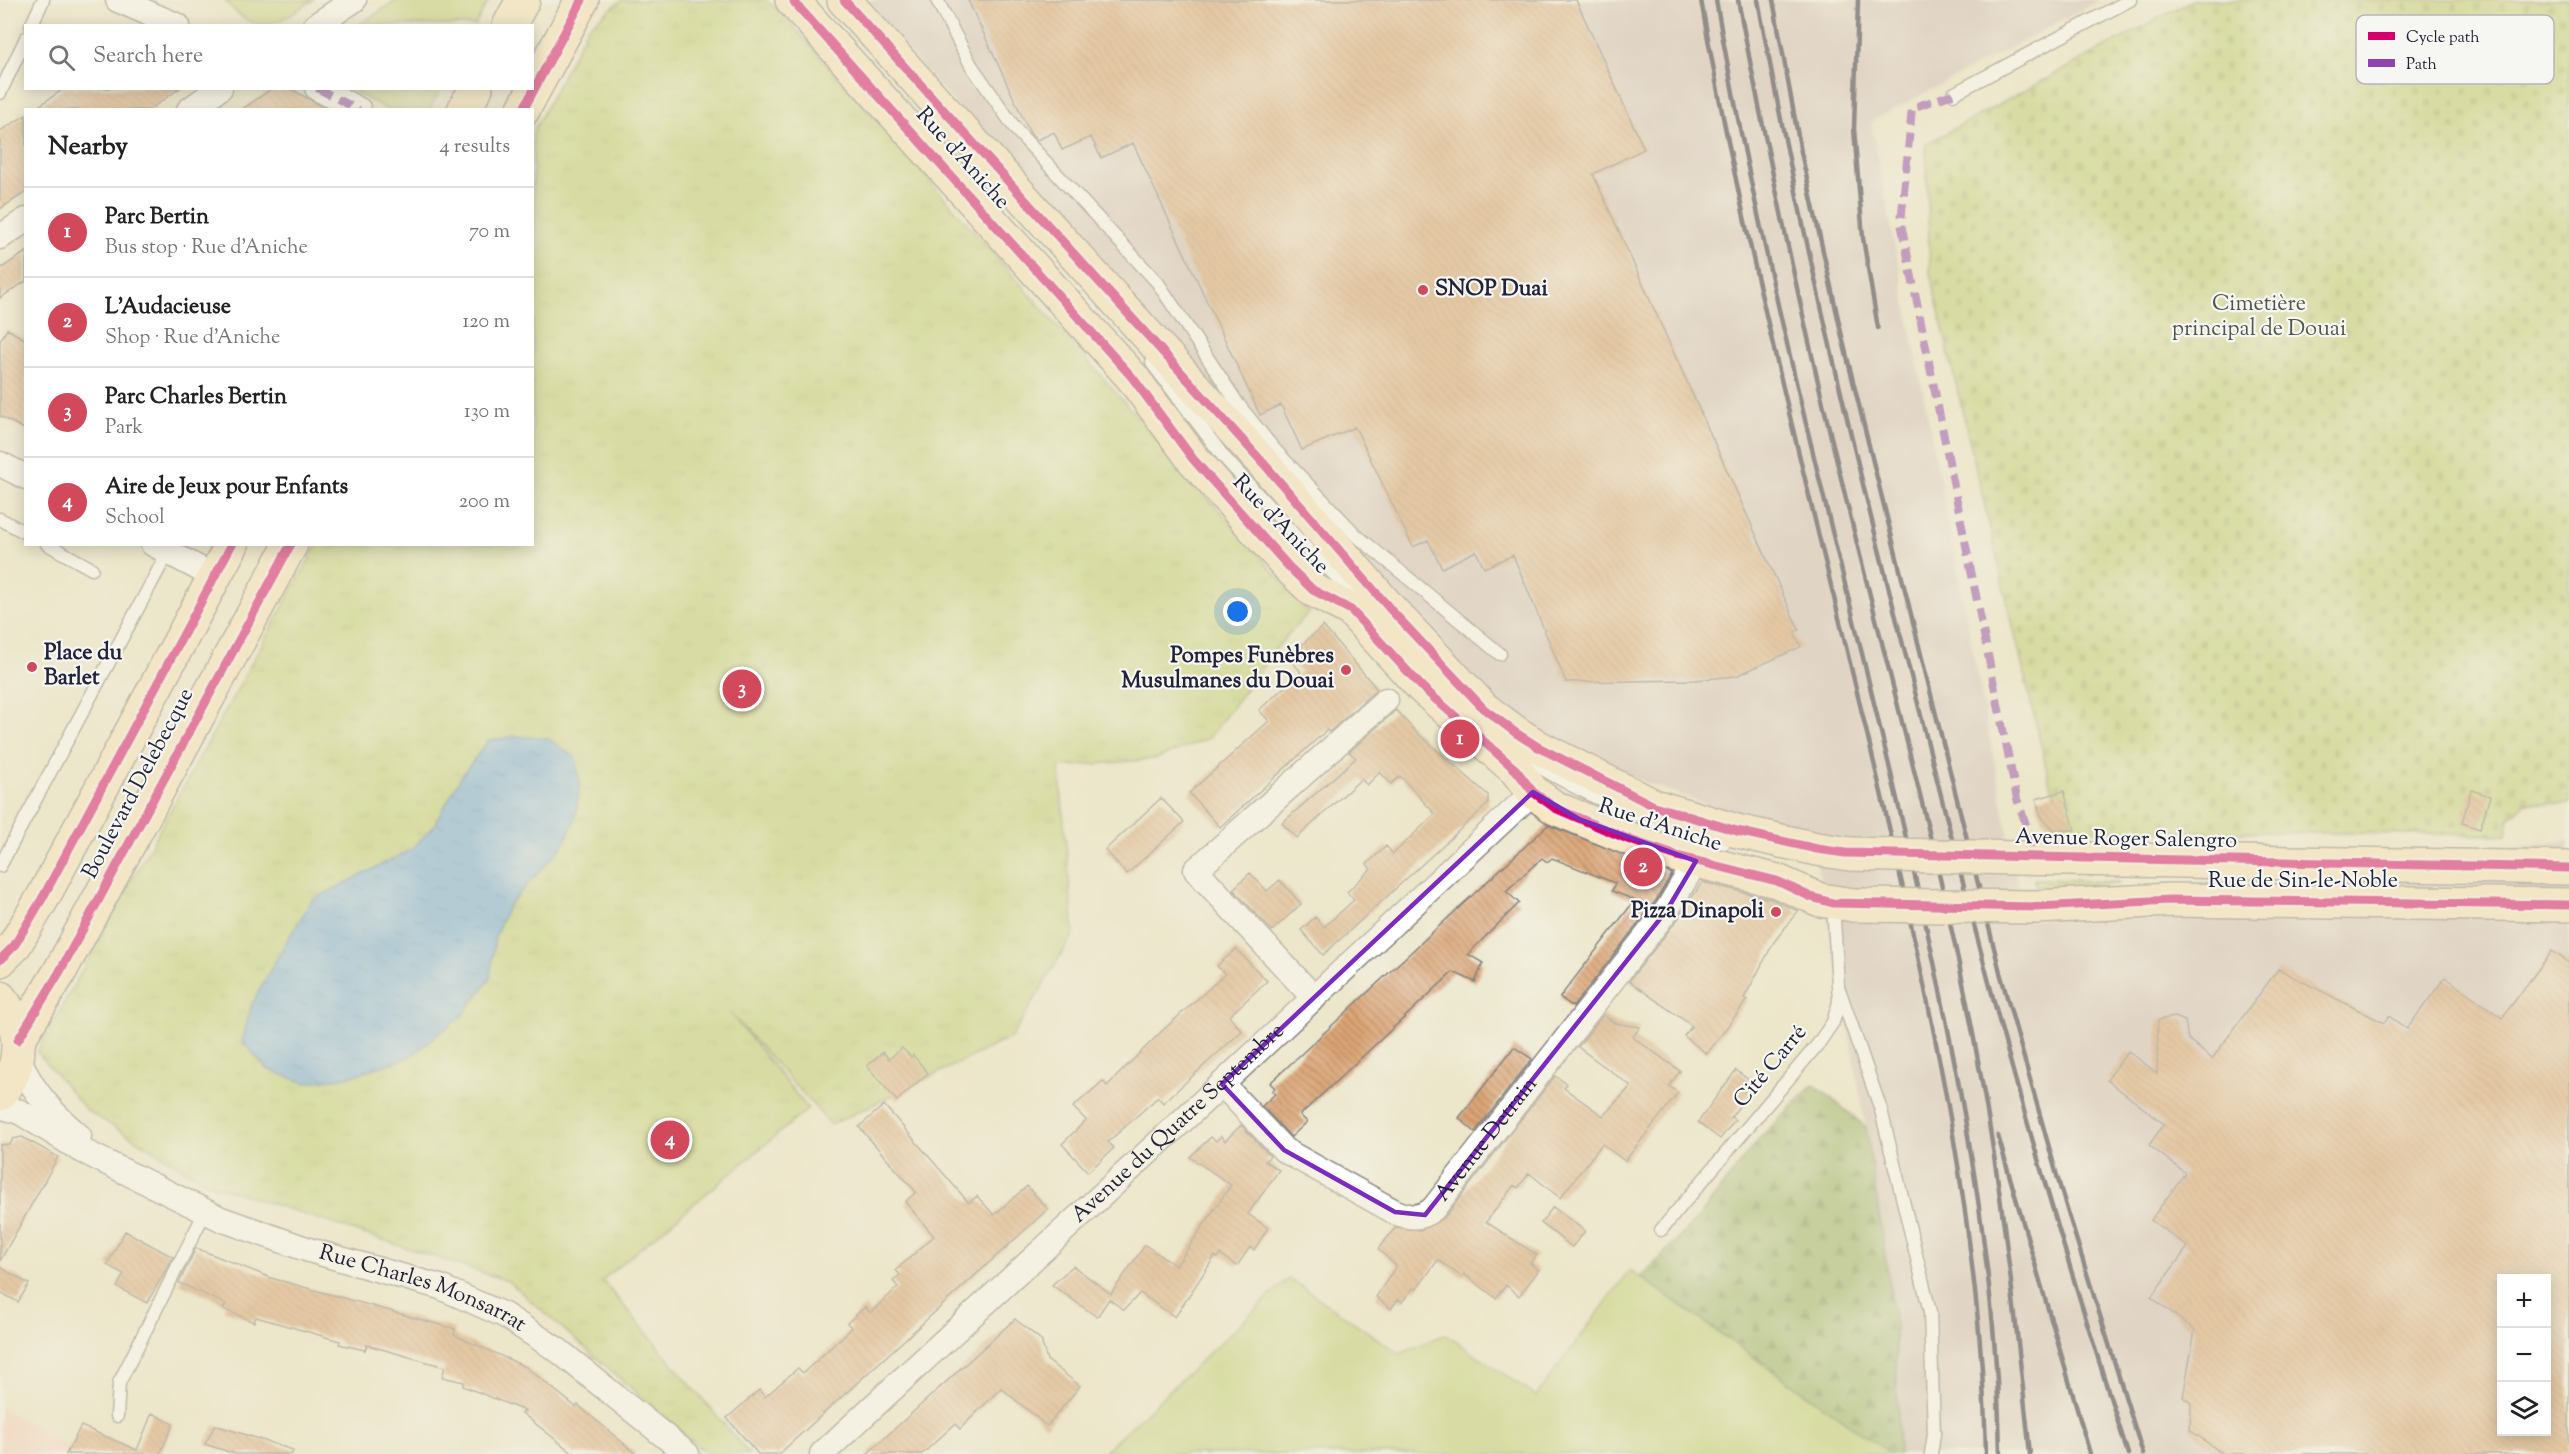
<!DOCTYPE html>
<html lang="en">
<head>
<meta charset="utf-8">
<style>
	:root { --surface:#fff; --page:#f6f6f6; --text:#222; --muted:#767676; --line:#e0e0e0; --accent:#d1495b }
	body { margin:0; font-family:"Sorts Mill Goudy",serif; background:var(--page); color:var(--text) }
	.controls { position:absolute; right:18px; bottom:18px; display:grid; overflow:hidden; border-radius:0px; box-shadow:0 3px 15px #0003 }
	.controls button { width:54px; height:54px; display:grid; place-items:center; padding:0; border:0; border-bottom:2px solid var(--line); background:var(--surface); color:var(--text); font:30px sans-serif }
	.you { position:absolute; left:1238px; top:612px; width:21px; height:21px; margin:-15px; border:4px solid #fff; border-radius:50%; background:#1a73e8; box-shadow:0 0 0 9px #1a73e833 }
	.badge { display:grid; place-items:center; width:39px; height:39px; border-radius:50%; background:var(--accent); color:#fff; font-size:20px; font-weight:700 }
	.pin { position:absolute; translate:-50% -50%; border:3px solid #fff; box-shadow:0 2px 6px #0006 }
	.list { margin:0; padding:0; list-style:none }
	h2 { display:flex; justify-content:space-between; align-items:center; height:78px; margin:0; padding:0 24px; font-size:26px }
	h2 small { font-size:20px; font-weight:400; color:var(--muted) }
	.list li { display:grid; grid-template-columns:39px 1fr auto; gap:18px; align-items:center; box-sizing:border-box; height:90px; padding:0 24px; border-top:2px solid var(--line) }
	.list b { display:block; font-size:22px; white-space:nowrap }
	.list p { margin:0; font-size:20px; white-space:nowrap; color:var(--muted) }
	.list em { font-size:20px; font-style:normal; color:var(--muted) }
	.icon { flex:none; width:33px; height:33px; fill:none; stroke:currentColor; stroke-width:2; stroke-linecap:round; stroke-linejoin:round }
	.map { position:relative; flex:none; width:2569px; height:1454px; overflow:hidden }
	.search { position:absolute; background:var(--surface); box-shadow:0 3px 15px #0003; left:24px; top:24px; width:510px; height:66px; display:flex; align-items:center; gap:15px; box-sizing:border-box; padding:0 21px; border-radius:0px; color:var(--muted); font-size:22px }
	.panel { position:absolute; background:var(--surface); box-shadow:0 3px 15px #0003; left:24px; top:108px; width:510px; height:438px; border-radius:0px }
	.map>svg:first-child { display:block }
	.built { fill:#f6d2c4 }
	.industrial { fill:#d1bfbe; fill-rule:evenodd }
	.green { fill:#bfd175; stroke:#707a58; stroke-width:1.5 }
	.forest { fill:url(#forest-firs); stroke:#5c6a50; stroke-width:1.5 }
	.cemetery { fill:url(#cemetery-stones); stroke:#707a58; stroke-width:1.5 }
	.park { fill:url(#park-tufts); stroke:#707a58; stroke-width:1.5 }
	.water { fill:url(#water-ripples); stroke:#48668e; stroke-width:1.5 }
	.building { fill:url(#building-back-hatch); fill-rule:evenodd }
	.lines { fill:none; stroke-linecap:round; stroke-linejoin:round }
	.lane-casing { stroke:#878482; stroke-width:15 }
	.street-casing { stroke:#878482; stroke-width:27 }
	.secondary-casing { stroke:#878482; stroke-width:36 }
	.lane { stroke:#fff; stroke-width:12 }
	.street { stroke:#fff; stroke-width:24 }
	.secondary { stroke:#f9e7c3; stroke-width:33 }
	.rail { stroke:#22223b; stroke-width:4.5 }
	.secondary-bridge-casing { stroke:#878482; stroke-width:36; stroke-linecap:butt }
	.secondary-bridge { stroke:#f9e7c3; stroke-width:33 }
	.quiet { stroke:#8e44ad; stroke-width:8; stroke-dasharray:15 8; stroke-linecap:butt }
	.cycleway-casing { stroke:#f6f6f2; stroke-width:13 }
	.cycleway { stroke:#d6006c; stroke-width:9 }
	.marked { fill:none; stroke:#7b2cbf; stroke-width:4.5; stroke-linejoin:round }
	.poi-dot { fill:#d1495b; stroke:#f6f6f2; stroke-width:2 }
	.labels { text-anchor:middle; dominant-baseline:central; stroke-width:4.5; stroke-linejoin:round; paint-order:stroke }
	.street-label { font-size:22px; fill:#22223b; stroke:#f6f6f2 }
	.poi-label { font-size:22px; font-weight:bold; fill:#22223b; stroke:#f6f6f2; text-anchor:start }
	.park-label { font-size:22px; fill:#51574c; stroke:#f6f6f2 }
	.key { fill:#f6f6f2; stroke:#b6b6bb; stroke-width:1.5 }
	.key-label { font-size:16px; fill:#22223b }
</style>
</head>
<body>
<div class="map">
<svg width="2569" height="1454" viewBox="0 0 2569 1454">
	<defs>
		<pattern id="forest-firs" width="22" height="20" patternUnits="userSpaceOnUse" patternTransform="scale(1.5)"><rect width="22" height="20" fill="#97b366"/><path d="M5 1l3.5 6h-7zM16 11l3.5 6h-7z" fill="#7b9155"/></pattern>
		<pattern id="cemetery-stones" width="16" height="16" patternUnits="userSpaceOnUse" patternTransform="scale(1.5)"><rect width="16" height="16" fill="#bfd175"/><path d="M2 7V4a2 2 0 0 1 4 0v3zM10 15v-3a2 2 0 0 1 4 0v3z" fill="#a4b366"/></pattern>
		<pattern id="park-tufts" width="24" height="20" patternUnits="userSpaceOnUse" patternTransform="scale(1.5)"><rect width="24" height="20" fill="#bfd175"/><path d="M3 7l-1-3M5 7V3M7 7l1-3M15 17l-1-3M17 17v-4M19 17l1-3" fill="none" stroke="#a4b366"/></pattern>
		<pattern id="water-ripples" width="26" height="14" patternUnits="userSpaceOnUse" patternTransform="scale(1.5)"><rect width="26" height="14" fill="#6fabe0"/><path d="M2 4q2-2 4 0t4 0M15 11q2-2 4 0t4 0" fill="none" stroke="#5b8bb7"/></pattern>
		<pattern id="building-back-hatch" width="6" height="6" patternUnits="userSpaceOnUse" patternTransform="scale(1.5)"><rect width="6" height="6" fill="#dca576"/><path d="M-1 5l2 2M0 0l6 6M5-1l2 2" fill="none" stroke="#b28662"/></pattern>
	</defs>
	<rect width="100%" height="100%" fill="#f6f6f2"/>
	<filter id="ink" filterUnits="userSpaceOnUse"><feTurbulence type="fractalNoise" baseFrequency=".0167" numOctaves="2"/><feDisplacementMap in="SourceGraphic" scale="12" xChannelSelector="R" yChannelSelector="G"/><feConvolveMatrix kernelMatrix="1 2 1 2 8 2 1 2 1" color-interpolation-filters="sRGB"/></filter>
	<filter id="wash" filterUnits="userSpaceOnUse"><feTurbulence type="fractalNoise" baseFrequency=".008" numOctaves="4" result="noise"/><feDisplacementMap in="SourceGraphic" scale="24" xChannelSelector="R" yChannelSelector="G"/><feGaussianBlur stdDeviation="1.35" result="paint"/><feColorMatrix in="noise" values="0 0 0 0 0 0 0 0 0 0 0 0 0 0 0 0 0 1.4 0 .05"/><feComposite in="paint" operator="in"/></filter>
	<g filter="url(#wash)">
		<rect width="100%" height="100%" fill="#ece6ca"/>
		<path class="built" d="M0,1407L70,1447L66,1454H0Z"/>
		<path class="industrial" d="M862,0H2100L1871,122L2025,921L2569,840V1454H1899L1895,1323L1866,1127L1814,844L1584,760L1481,694ZM2502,1278H2546V1432H2502Z"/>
		<path class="green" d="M225,0H313C277,23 258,41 225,0Z
			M397,0H489L475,25H359Z
			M348,89H441L429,110L387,109Z
			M2034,879L2119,882V884L2036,888Z
			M1630,1270L1891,1454H1102L1289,1278L1400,1354L1445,1334L1536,1396Z"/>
		<path class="forest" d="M1814,1084L1866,1127L1895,1323L1899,1454H1891L1641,1277L1698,1218L1757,1141Z"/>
		<path class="cemetery" d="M2192,0H2569V804L2525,803L2509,819L2506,835L2075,830L2050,784L1930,273L1926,144Z"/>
		<path class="park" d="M622,0H765L780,11L1309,612L1282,641L1209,738L1156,759L1059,767L1074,933L1012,1037L831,1125L730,1013L808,1109L602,1280L749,1454H707L508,1281L208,1183L86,1110L37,1052L317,545L532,544L533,132L588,27Z"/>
		<path class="water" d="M513,736L547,738L575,757L580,784L575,820L562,847L508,906L495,937L490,979L462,1016L409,1057L352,1076L305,1083L267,1069L242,1041L252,1004L283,947L312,900L411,850L433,827L461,777L488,741Z"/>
		<g id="blocks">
			<path class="building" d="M968,0H1576L1644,149L1593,174L1799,630L1794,632L1801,647L1736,676L1695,680L1566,682L1513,555L1484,568L1476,551L1442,568L1428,540L1413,547L1355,427L1302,450L1281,405L1260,415L1133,143L1101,158L1091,137L1062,150L1054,132L1037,140L1030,133Z
				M65,88H180L149,110H33Z
				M273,88H290L327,110H241Z
				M26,115V192L0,209V131Z
				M26,252V281L0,298V269Z
				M7,329L26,340V430L0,416V341Z
				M1323,626L1377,689L1329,732L1327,730L1220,827L1189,793L1269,721L1259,710L1301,672L1288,657Z
				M1396,710L1414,730L1488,795V804L1323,955L1301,930L1315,917L1324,927L1354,900L1347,892L1371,869L1367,864L1386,846L1393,854L1435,814L1400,776L1391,784L1380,772L1367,785L1361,779L1297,838L1282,823L1356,758L1349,752Z
				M2471,790L2490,796L2480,829L2462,823Z
				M2064,791L2075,830H2055L2042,819L2036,799Z
				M1161,798L1184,822L1127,874L1105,850Z
				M1548,825L1672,874L1655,902L1573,1007L1560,997L1635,900L1612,891L1615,883L1552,858L1547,862L1542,858L1506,891L1519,903L1468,954L1483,963L1475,982L1453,972L1300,1115L1307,1122L1291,1137L1262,1106L1275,1094L1272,1091L1275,1088L1270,1083Z
				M1250,873L1267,891L1280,880L1301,904L1272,931L1233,889Z
				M1702,882L1771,899L1798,911L1774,942L1744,998L1747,1000L1707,1054L1684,1036L1692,1026L1629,981L1678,919Z
				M1236,949L1267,981L1229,1016L1242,1031L1163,1103L1158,1097L1108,1142L1114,1148L1088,1172L1062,1144L1086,1120L1073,1107L1103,1081L1107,1086L1162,1031L1225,974L1217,966Z
				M2552,951L2569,963V1454H2223L2190,1430L2191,1403L2183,1397L2195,1330L2151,1297L2188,1247L2151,1220L2185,1173L2149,1145L2164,1124L2107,1080L2128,1051L2157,1073L2158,1020L2175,1017L2185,1021L2188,1039L2212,1059L2278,969L2384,1023L2389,1016L2407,1029L2445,977L2502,1018ZM2502,1278H2547V1431H2502Z
				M1603,1015L1614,1023L1640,1027L1633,1037L1680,1071L1669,1086L1678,1093L1625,1161L1602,1144L1560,1198L1529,1173L1518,1188L1514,1185L1486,1222L1537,1255L1530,1263L1539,1270L1519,1296L1506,1285L1496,1298L1464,1274L1462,1277L1438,1260L1416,1290L1413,1288L1402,1302L1398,1299L1391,1309L1376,1297L1396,1266L1378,1249L1396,1227L1421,1230L1444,1218L1555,1076L1567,1084L1564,1088L1603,1116L1631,1086L1578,1047Z
				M1514,1047L1532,1059L1475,1132L1459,1118Z
				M902,1048L911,1057L913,1055L928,1073L897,1101L867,1066L883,1052L889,1059Z
				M1736,1070L1755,1085L1731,1117L1735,1120L1720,1139L1698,1122Z
				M884,1105L969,1203L977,1196L994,1215L1027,1186L1048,1209L779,1454H758L727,1418L759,1390L765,1397L798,1368L803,1373L852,1328L847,1323L865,1307L870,1313L898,1287L893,1281L900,1275L896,1270L934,1236L905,1202L916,1192L859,1127Z
				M1241,1125L1270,1156L1265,1161L1279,1170L1248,1214L1268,1228L1254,1250L1250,1247L1237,1266L1220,1254L1217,1258L1215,1256L1175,1317L1140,1293L1124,1310L1109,1299L1097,1317L1052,1285L1073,1266L1111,1294L1145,1245L1176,1266L1231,1185L1190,1157L1211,1137L1216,1141L1221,1136L1225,1141Z
				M22,1137L58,1157L0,1261V1145L10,1144L13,1139Z
				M1553,1207L1585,1231L1572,1247L1541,1223Z
				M125,1231L173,1257L147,1303L117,1287L124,1274L107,1265Z
				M196,1248L271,1278L455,1329L454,1335L526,1367L576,1407L578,1405L636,1454H574L522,1413L525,1411L463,1386L464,1382L442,1377L445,1367L367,1345L365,1350L339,1344L340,1341L256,1317L254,1322L223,1309L226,1304L179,1283Z
				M0,1267L29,1284L18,1302L0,1292Z
				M1015,1319L1041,1340L1047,1360L1080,1386L1047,1426L1001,1388L960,1429L955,1424L922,1454H867Z
				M152,1413L173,1424L160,1454H66L81,1426L137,1450Z
				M215,1425L293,1450L292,1454H235L205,1444Z"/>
		</g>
	</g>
	<g filter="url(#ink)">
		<use href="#blocks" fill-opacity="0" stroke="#878482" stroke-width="1.5"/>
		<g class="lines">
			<g class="lane-casing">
				<path id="lane" d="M937,0L971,65L1017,131L1158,283L1238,404L1274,449L1356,535L1500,654
					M31,26L43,0
					M0,93L26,38
					M1953,94L2130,0
					M1152,363L1223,456L1309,551L1362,601
					M0,519L26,533
					M47,544L92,569
					M1523,757C1586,797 1652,826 1724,843
					M0,866L168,552
					M1840,992L1881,1110L1930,1312L1934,1434L1931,1454
					M1661,1230L1818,1044L1833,1022L1839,1002L1833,904
					M117,1416L119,1383L205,1212"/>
			</g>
			<g class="street-casing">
				<g id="street">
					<path d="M118,0L178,26"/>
					<path d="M315,26L354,0"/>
					<path d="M317,88L359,110"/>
					<path d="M189,110L220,88"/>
					<path d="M0,237L26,220"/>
					<path d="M0,464L26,477"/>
					<path d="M153,544L215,577"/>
					<path d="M1314,998L1196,870L1386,700"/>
					<path d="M18,1054C27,1086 54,1115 79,1136"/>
					<path id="s1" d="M1222,1084L1284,1150L1395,1212C1410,1218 1420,1219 1433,1209L1667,910L1696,861"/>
					<path id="s2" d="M0,1106L20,1112L81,1150L221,1219L309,1250L440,1287L504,1315L559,1351L687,1454"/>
					<path id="s3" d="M822,1454L1222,1084L1533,792"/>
				</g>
			</g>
			<g class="secondary-casing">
				<path id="secondary" d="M792,0L1132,377L1193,459L1289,567L1313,590L1351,610L1423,688L1516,770L1533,792L1555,808L1652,848L1677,856L1777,881L1820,900L1854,905
					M844,0L1265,465L1391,610L1484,709L1516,733L1538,747L1654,806L1737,831L1817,849L1850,854
					M509,26L523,0
					M464,110L476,88
					M523,110L582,0
					M2018,858L2569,868
					M2037,907L2170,900L2569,905
					M0,960L14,946L42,899L232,544
					M0,998C24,1027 24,1066 0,1094
					M18,1040L59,973L291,544"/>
			</g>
			<use href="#lane" class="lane"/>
			<use href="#street" class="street"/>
			<use href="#secondary" class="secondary"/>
			<path class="rail" d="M1701,0C1749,274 1823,543 1886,814C1935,1025 1981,1237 1986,1454
				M1716,0C1764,279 1840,553 1904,829C1952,1035 1996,1242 2000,1454
				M1738,0C1767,149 1797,297 1833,445C1881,648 1939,849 1977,1055C2002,1187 2016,1321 2030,1454
				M1758,0C1800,230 1855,458 1913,684C1945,811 1976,938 2011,1064C2047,1195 2087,1324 2128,1454
				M1773,0L1801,152L1843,341L2001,976L2061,1190L2143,1454
				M1858,0L1854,129L1863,238L1878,328
				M1998,1136L2090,1454"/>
			<g class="secondary-bridge-casing">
				<path id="secondary-bridge" d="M1850,854L2018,858
					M1854,905L2037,907"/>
			</g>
			<use href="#secondary-bridge" class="secondary-bridge"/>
			<path class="quiet" d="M317,88L359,110
				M1953,94L1912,108L1901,223L2017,799L2038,858"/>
			<g class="cycleway-casing">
				<path id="cycleway" d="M844,0L1265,465L1391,610L1484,709L1516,733L1538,747L1654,806L1737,831L1817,849L1845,853L2569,868
					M794,2L1132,377L1193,459L1289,567L1313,590L1351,610L1423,688L1516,770L1533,792L1555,808L1630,840L1677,856L1777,881L1811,897L1833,903L2037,907L2170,900L2569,905
					M523,110L582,0
					M0,960L14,946L42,899L232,544
					M18,1040L59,973L291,544"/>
			</g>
			<use href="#cycleway" class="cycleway"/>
		</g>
	</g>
	<path d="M0 0H2569V1454H0ZM1533,792L1579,819L1696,861L1667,910L1425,1215L1395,1212L1284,1150L1222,1084Z" fill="#ece6ca" fill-opacity=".55" fill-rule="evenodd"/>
	<path class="marked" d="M1533,792L1579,819L1696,861L1667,910L1425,1215L1395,1212L1284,1150L1222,1084Z"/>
	<g class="poi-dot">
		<circle cx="1423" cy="290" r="6"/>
		<circle cx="32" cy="667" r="6"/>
		<circle cx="1346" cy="670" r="6"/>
		<circle cx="1776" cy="912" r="6"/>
	</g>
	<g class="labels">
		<g class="street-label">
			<text transform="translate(962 159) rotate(48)">Rue d'Aniche</text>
			<text transform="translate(1280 525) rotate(46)">Rue d'Aniche</text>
			<text transform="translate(139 784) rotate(-62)">Boulevard Delebecque</text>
			<text transform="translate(1660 826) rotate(18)">Rue d'Aniche</text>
			<text transform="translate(2126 840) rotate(1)">Avenue Roger Salengro</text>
			<text x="2303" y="882">Rue de Sin-le-Noble</text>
			<text transform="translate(1771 1067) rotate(-50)">Cité Carré</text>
			<text stroke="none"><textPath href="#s3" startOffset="486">Avenue du Quatre Septembre</textPath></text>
			<text stroke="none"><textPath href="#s1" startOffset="346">Avenue Detrain</textPath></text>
			<text stroke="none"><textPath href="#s2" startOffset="462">Rue Charles Monsarrat</textPath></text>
		</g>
		<g class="poi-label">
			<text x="1435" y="290">SNOP Duai</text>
			<text x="44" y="654">Place du<tspan x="44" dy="25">Barlet</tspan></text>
			<text x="1334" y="657" text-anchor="end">Pompes Funèbres<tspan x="1334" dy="25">Musulmanes du Douai</tspan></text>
			<text x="1764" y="912" text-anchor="end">Pizza Dinapoli</text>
		</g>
		<g class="park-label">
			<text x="2259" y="305">Cimetière<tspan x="2259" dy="25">principal de Douai</tspan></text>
		</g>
	</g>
	<rect x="2356" y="15" width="198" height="69" rx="9" class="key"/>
	<rect x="2368" y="32" width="27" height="8" fill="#d6006c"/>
	<rect x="2368" y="59" width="27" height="8" fill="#8e44ad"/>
	<g class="key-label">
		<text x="2406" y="42">Cycle path</text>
		<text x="2406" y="69">Path</text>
	</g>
</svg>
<div class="controls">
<button>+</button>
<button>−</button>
<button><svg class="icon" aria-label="layers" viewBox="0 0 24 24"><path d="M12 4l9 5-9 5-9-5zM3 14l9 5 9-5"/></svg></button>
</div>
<div class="you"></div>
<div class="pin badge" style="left:1460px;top:739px">1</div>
<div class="pin badge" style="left:1643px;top:867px">2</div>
<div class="pin badge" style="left:742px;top:689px">3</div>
<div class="pin badge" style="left:670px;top:1140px">4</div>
<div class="search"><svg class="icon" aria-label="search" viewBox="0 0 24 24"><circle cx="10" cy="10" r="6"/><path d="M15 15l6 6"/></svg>Search here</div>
<section class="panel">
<h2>Nearby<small>4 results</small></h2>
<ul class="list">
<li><span class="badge">1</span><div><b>Parc Bertin</b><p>Bus stop · Rue d'Aniche</p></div><em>70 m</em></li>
<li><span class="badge">2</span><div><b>L'Audacieuse</b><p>Shop · Rue d'Aniche</p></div><em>120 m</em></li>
<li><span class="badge">3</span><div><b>Parc Charles Bertin</b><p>Park</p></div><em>130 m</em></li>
<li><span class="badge">4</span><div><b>Aire de Jeux pour Enfants</b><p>School</p></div><em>200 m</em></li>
</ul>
</section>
</div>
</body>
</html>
